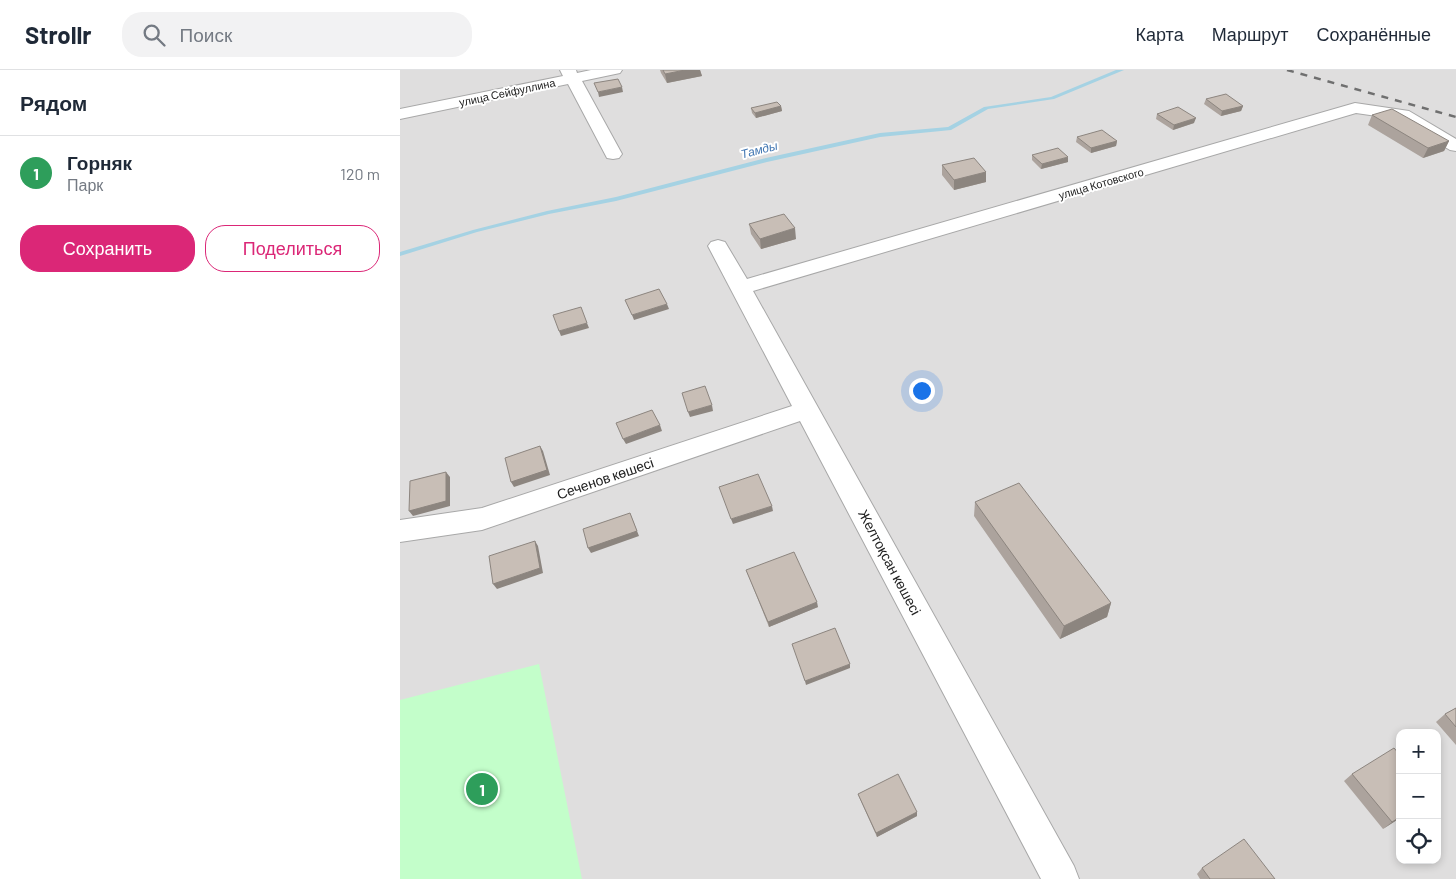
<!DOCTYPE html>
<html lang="ru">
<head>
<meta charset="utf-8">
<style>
	:root { --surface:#fff; --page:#f2f2f3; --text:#1f2937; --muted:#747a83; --line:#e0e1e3; --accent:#db2777 }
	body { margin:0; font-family:Barlow,sans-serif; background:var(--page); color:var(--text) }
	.controls { position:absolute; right:15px; bottom:15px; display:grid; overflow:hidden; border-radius:10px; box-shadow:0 2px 8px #0003 }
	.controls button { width:45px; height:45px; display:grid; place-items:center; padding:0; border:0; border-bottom:1px solid var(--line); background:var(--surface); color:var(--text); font:25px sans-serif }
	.you { position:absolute; left:521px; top:320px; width:18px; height:18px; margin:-12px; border:4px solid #fff; border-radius:50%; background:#1a73e8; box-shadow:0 0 0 8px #1a73e833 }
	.badge { display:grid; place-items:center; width:32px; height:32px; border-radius:50%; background:var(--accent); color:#fff; font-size:16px; font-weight:700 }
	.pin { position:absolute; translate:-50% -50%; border:2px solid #fff; box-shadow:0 1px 5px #0006 }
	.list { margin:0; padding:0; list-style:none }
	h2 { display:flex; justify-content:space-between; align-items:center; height:65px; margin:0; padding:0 20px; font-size:21px }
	h2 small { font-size:16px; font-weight:400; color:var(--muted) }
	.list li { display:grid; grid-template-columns:32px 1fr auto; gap:15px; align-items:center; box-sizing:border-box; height:75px; padding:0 20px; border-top:1px solid var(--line) }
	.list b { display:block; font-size:19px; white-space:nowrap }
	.list p { margin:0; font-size:16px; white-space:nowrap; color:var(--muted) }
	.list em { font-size:16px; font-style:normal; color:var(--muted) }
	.actions { display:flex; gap:10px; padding:15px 20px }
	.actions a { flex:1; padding:11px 0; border:1px solid var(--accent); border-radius:20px; text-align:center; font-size:18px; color:var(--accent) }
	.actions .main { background:var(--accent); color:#fff }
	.icon { flex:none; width:28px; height:28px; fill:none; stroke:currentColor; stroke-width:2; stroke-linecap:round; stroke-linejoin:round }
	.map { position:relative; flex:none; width:1056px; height:809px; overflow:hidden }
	header { display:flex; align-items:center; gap:30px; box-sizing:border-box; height:70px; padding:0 25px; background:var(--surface); border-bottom:1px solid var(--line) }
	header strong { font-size:24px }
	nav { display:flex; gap:28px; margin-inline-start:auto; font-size:18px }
	.search { width:350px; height:45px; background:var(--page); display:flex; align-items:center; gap:12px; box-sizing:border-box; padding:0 18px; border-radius:20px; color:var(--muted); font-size:19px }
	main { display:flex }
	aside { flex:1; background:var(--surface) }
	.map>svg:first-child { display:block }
	.residential { fill:#dfdede; fill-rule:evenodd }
	.park { fill:#c3feca }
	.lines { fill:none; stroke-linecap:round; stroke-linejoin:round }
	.stream { fill:#a5d2e3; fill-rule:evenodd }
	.street-casing { stroke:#a8a8a8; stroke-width:2 }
	.street { fill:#fff; fill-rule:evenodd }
	.rail { stroke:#6f6f6f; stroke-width:2.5; stroke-dasharray:7 7; stroke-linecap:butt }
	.wall { fill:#aca39d }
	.shaded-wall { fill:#8c857f }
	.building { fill:#c8beb6; stroke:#8c857f }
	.labels { text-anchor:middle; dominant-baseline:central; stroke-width:4; stroke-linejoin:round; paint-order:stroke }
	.far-street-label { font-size:11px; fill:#212121; stroke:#fff }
	.far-water-label { font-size:12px; font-style:italic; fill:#4176b2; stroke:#fff }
	.street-label { font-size:14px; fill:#212121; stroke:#fff }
</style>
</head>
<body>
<header>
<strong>Strollr</strong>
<div class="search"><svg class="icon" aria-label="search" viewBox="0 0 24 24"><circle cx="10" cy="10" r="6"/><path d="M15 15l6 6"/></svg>Поиск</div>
<nav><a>Карта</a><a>Маршрут</a><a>Сохранённые</a></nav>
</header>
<main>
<aside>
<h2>Рядом<small></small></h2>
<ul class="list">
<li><span class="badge" style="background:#2e9e5b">1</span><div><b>Горняк</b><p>Парк</p></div><em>120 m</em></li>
</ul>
<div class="actions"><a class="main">Сохранить</a><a>Поделиться</a></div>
</aside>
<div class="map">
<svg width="1056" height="809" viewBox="0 0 1056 809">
	<rect width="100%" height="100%" fill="#f2efe7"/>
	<path class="residential" d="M0,0H1056V809H0ZM1000,663H1037V790H1000Z"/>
	<path class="park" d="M139,594L182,809H0V630Z"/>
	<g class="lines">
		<path class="stream" d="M716,0H724L654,29L588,39L551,60L480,67L367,92L216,131L149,144L77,162L0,186V182L73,160L147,141L216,127L366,88L480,63L548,57L584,37L651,27Z"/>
		<g class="street-casing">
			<path id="street" d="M160,0H176L177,3L191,0H222L220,3L182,11L222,84L219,88L213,89L207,88L168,14L0,49V39L163,6Z
				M955,33L1009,41L1056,69V81L1050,80L998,49L956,43L353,221L674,796L679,809H641L400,351L82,460L0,472V450L82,438L392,336L308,176L311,172L318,170L325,172L347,209Z"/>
		</g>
		<use href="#street" class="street"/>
		<path class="rail" d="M887,0L1056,47"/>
	</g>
	<path class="wall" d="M260,0H300L302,6L267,13L261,3Z
		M806,29L843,36L841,41L821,46L804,34Z
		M381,36L382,41L356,48L352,43L351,38Z
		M757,44L794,53L773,60L756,49Z
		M972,45L1049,71L1044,81L1023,88L968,55Z
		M677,67L717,71L716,76L691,83L676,72Z
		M632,85L668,92L641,99L632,90Z
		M542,95L586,102V112L554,120L542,105Z
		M349,154L396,169L361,179L351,164Z
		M575,432L711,533L707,547L660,569L574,446Z
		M346,500L418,537L369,557Z
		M1056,638V675L1036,652L1045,644Z
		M1000,685V748L983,759L944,711L952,704Z
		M458,724L517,742V746L477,767L459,727Z
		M802,798L875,809H800L797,804Z"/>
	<path class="shaded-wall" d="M285,0H300L302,6L267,13L265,4Z
		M222,17L223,22L199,27L198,22Z
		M381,36L382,41L356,48L355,43Z
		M843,36L841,41L821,46L822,41Z
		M796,48L794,53L773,60L774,55Z
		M717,71L716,76L691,83V78Z
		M1049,71L1044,81L1023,88L1028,78Z
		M668,87V92L641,99L642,94Z
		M586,102V112L554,120V110Z
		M395,158L396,169L361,179L360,169Z
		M267,234L269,239L234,250L232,245Z
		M187,253L189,258L161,266L159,261Z
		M312,335L313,341L290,347L288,342Z
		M260,355L262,361L226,374L223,369Z
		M140,376L143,381L150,405L114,417L111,412Z
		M46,402L50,407V436L13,446L9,441Z
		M372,436L373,441L333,454L331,449Z
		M230,443L239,466L191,483L188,478Z
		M135,471L138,476L143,503L97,519L93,514Z
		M417,532L418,537L369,557L368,552Z
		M711,533L707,547L660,569L664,556Z
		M450,594V598L406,615L405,611Z
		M517,742V746L477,767L476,763Z
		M1000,747V748L983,759L992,752Z"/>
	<path class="building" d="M263,0H285L265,4Z
		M218,9L222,17L198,22L194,13Z
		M826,24L843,36L822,41L806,29Z
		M377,32L381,36L355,43L351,38Z
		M778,37L796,48L774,55L757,44Z
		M992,39L1049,71L1028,78L972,45Z
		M702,60L717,71L691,78L677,67Z
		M658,78L668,87L642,94L632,85Z
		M574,88L586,102L554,110L542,95Z
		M384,144L395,158L360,169L349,154Z
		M259,219L267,234L232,245L225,230Z
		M181,237L187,253L159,261L153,245Z
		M305,316L312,335L288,342L282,323Z
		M252,340L260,355L223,369L216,353Z
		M140,376L147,400L111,412L105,388Z
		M46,402V431L9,441L10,411Z
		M358,404L372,436L331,449L319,417Z
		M619,413L711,533L664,556L575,432Z
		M230,443L237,461L188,478L183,459Z
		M135,471L140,498L93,514L89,486Z
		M394,482L417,532L368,552L346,500Z
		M435,558L450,594L405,611L392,574Z
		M1056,638V657L1045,644Z
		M994,678L1000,685V747L992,752L952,704Z
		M498,704L517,742L476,763L458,724Z
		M844,769L875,809H810L802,798Z"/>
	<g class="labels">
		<g class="far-street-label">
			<text transform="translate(107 22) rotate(-12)">улица Сейфуллина</text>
			<text transform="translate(701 113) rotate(-16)">улица Котовского</text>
		</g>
		<g class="far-water-label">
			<text transform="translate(359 79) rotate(-14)">Тамды</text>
		</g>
		<g class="street-label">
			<text transform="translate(205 408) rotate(-19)">Сеченов көшесі</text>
			<text transform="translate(490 492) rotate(62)">Желтоқсан көшесі</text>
		</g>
	</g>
</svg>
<div class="controls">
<button>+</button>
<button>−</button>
<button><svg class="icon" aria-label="locate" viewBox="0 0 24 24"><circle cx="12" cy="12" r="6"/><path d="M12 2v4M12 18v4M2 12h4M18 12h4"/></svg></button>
</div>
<div class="you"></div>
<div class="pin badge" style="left:82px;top:719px;background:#2e9e5b">1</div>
</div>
</main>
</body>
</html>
